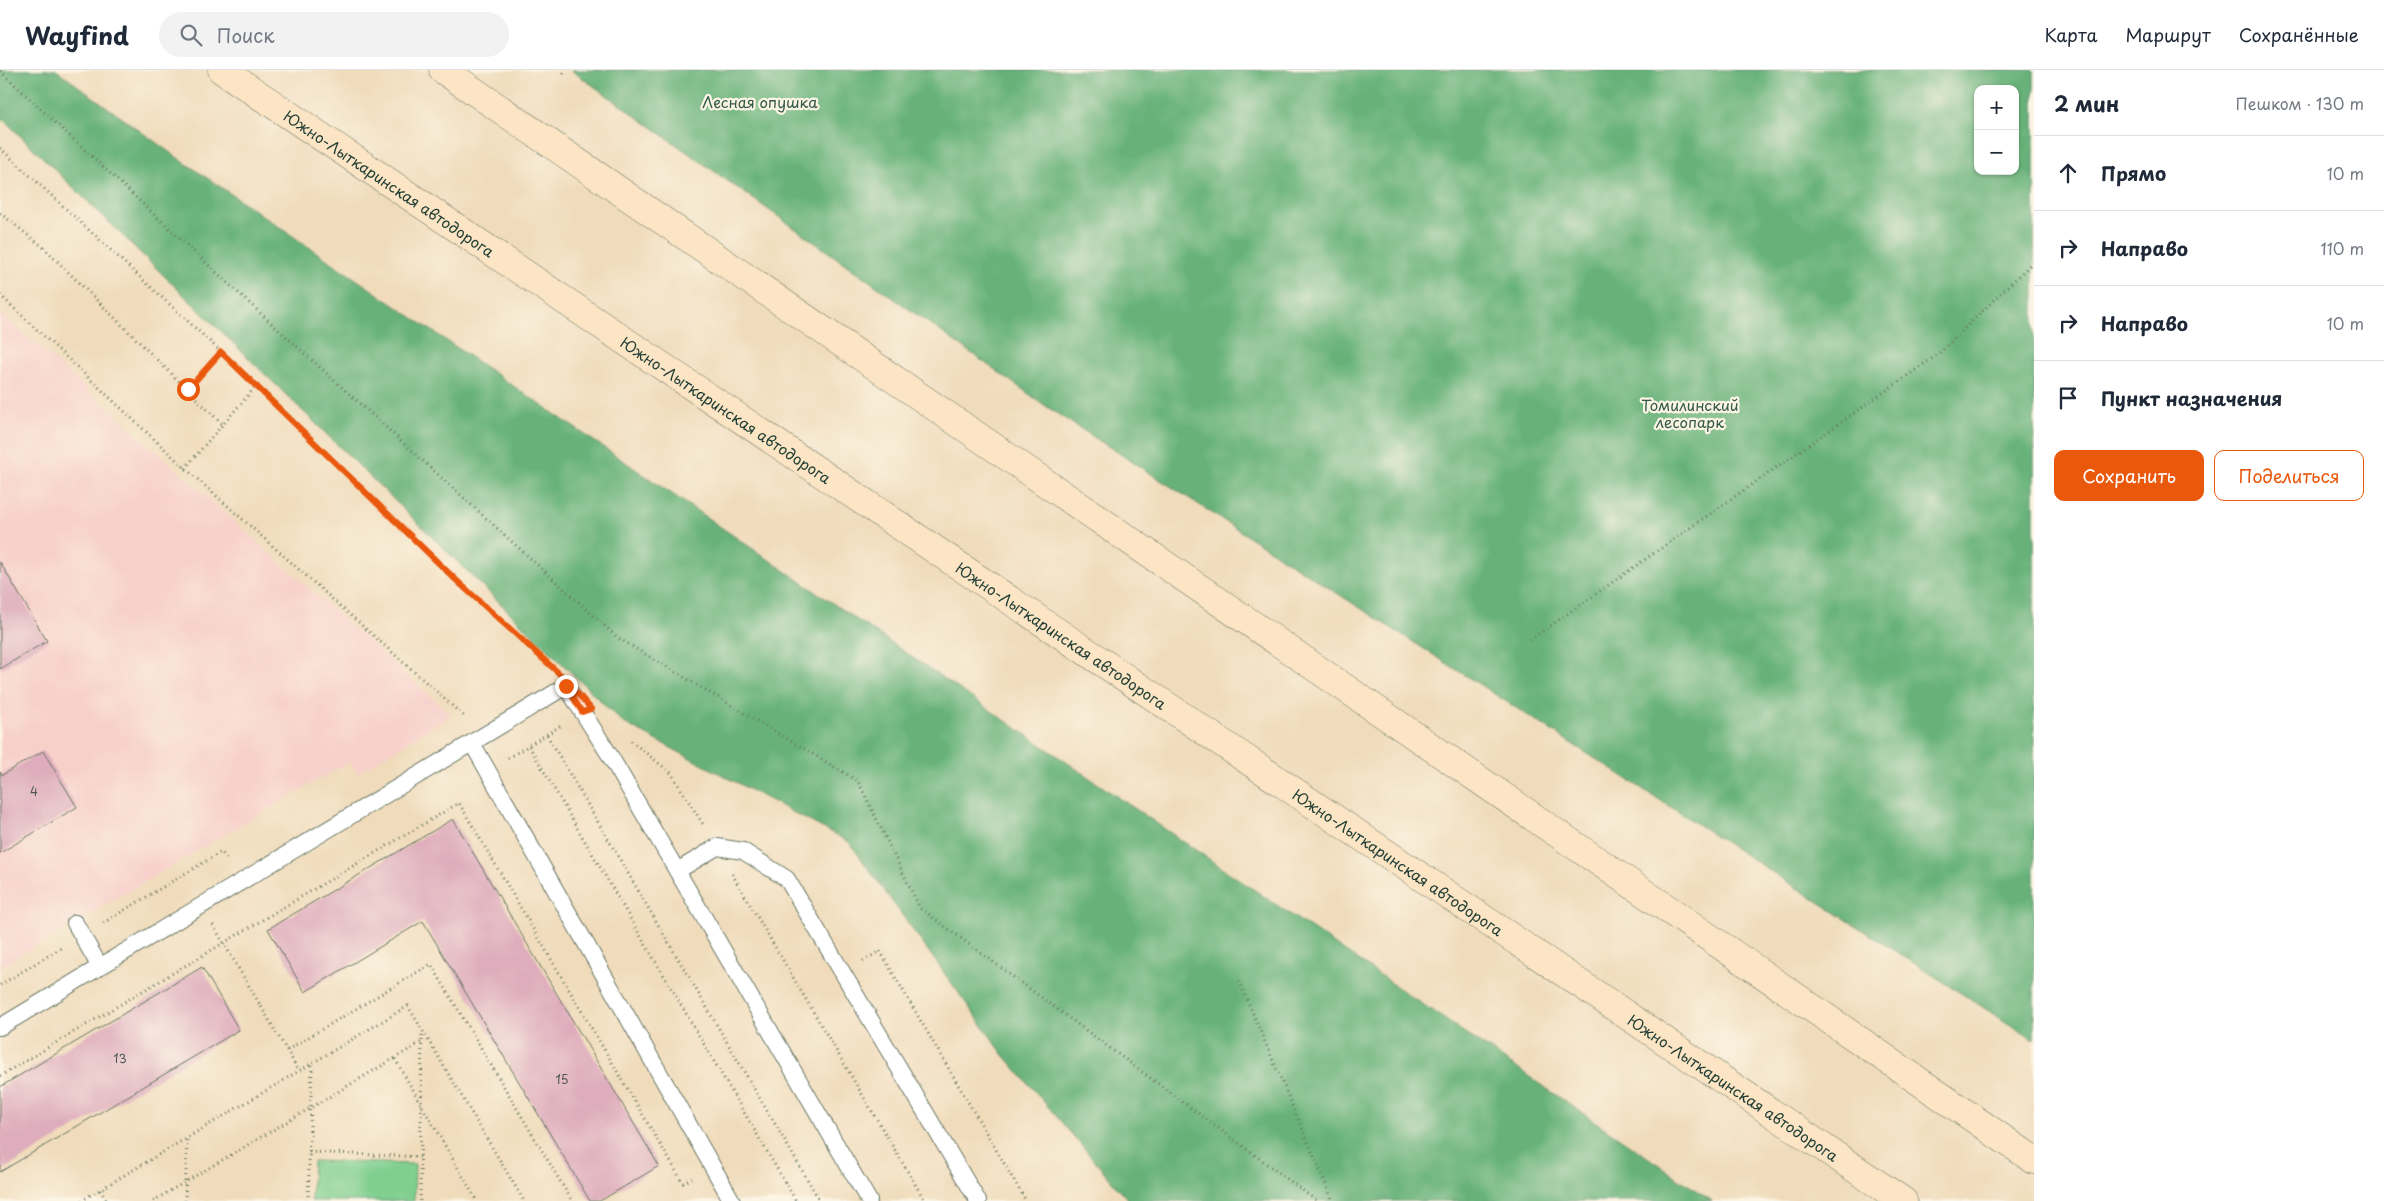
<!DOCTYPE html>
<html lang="ru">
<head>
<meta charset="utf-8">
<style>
	:root { --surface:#fff; --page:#f2f2f3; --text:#1f2937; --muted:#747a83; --line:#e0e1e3; --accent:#ea580c }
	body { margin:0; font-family:"Playpen Sans",sans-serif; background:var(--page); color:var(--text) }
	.controls { position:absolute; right:15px; top:15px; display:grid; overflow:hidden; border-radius:10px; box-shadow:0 1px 4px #0004 }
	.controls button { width:45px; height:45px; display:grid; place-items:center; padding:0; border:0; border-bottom:1px solid var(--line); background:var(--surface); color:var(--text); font:25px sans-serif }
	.stop { position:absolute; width:15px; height:15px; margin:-11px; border:4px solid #ea580c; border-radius:50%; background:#fff }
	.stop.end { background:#ea580c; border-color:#fff; box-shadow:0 1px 5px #0008 }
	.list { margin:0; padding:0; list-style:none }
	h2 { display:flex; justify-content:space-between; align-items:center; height:65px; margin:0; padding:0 20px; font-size:21px }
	h2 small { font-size:16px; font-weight:400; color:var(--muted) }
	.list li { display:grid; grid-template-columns:32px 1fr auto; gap:15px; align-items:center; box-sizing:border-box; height:75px; padding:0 20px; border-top:1px solid var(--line) }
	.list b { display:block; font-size:19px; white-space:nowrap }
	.list em { font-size:16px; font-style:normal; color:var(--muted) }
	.actions { display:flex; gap:10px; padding:15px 20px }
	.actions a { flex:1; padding:11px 0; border:1px solid var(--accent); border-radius:10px; text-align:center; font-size:18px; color:var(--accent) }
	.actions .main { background:var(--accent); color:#fff }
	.icon { flex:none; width:28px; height:28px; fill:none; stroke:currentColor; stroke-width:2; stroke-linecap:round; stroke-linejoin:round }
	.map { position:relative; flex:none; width:2034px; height:1131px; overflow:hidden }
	header { display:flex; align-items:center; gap:30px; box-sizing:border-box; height:70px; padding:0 25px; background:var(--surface); border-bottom:1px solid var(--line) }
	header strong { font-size:24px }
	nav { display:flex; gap:28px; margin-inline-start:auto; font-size:18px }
	.search { width:350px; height:45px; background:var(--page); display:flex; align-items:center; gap:12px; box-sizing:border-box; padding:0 18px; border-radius:28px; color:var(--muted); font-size:19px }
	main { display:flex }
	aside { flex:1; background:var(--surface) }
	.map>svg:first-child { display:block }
	.built { fill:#f7d0ca }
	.green { fill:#80cf8f; stroke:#508662 }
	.forest { fill:#68b27a; stroke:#447857; fill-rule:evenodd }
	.building { fill:#deacbc }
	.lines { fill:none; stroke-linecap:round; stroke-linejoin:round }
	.service-casing { stroke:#687563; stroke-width:18 }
	.secondary-casing { stroke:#687563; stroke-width:29 }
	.path { stroke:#687563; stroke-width:3; stroke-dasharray:1 4; stroke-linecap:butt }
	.service { stroke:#fff; stroke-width:16 }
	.secondary { stroke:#fce5c4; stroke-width:28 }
	.route { stroke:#ea580c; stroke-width:6 }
	.labels { text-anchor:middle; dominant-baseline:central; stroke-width:4.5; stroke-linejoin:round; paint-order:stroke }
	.number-label { font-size:12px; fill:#4f5956 }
	.park-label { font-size:15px; fill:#325a46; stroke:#fcf5e5 }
	.street-label { font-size:15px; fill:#1f3d34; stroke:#fcf5e5 }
</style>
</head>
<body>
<header>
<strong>Wayfind</strong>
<div class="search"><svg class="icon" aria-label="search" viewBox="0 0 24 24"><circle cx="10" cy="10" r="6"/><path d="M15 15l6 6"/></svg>Поиск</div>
<nav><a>Карта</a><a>Маршрут</a><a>Сохранённые</a></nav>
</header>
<main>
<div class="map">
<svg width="2034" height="1131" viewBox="0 0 2034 1131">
	<rect width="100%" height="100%" fill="#fcf5e5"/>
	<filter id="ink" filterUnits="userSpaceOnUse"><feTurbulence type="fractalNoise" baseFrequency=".02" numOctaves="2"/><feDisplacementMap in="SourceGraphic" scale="10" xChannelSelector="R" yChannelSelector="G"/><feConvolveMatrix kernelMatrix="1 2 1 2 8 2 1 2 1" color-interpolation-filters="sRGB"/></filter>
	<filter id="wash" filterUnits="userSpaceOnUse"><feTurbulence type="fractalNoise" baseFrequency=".0096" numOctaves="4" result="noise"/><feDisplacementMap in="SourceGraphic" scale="20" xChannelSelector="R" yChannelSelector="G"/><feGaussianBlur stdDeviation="1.12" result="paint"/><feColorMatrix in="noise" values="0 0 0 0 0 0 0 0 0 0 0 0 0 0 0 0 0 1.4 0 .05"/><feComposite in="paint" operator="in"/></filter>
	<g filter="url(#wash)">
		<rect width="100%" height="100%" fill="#f0dcbb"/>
		<path class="built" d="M0,242L451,645L358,703L350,691L0,897Z"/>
		<path class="green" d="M313,1091L415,1094L414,1131H311Z"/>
		<path class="forest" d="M0,0H56L172,84L1712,1131H1129L1003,984L849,772L622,652L4,50H0Z
			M571,0H2034V970L1053,341ZM1978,19H2015V101H1978Z"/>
		<g id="blocks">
			<path class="building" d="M0,492L47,571L0,599Z
				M43,681L77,737L0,783V702L2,705Z
				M453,749L659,1096L600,1131H590L423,851L305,922L268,859Z
				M202,897L239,960L0,1102V1017Z"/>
		</g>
	</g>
	<g filter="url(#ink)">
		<use href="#blocks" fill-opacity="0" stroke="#687563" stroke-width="1"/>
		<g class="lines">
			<g class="service-casing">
				<path id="service" d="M472,673L732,1131
					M677,801L717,777L743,781L787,809L978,1131
					M75,853L100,897
					M0,957L566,616L609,684L869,1131"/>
			</g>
			<g class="secondary-casing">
				<g id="secondary">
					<path id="s1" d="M222,0L1903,1131"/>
					<path d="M443,0L2034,1090"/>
				</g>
			</g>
			<path class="path" d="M0,1L259,242L618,568L858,711L920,838L1317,1131
				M563,4L566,0
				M0,78L257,315
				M0,143L43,177L222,354
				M0,225L185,398L466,648
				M188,319L221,282
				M185,398L257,315L456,510L551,597
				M1530,570L1937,285L2034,191
				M547,665L820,1131
				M631,671L671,703L704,756
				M529,676L796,1131
				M508,688L562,655
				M732,804L925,1131
				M103,853L221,782L228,790
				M213,855L299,1001
				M863,891L880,881L1026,1131
				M1239,911L1333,1131
				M0,915L61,878
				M287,980L431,894L572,1131
				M395,989L477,1131
				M0,1006L459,733L683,1113L692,1108
				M309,1082L420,1087
				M100,1120L107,1131
				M81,1131L408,936L524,1131
				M153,1131L422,972
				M185,1131L187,1067
				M308,1131L312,993
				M420,1131L422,962"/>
			<use href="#service" class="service"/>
			<use href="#secondary" class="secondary"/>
		</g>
	</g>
	<g class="lines" filter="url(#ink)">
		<path class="route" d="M188,319L221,282L456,510L562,606L591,639L582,642L566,616"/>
	</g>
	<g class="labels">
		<g class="number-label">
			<text x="34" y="721">4</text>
			<text x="120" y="988">13</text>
			<text x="562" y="1009">15</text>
		</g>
		<g class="park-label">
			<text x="760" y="31">Лесная опушка</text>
			<text x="1690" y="334">Томилинский<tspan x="1690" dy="17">лесопарк</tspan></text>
		</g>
		<g class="street-label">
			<text stroke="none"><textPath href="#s1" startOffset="202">Южно-Лыткаринская автодорога</textPath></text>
			<text stroke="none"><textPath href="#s1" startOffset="608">Южно-Лыткаринская автодорога</textPath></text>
			<text stroke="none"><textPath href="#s1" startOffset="1012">Южно-Лыткаринская автодорога</textPath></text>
			<text stroke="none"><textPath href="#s1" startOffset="1418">Южно-Лыткаринская автодорога</textPath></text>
			<text stroke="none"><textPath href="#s1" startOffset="1822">Южно-Лыткаринская автодорога</textPath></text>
		</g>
	</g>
</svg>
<div class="controls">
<button>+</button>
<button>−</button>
</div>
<div class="stop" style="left:188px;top:319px"></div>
<div class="stop end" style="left:566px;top:616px"></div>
</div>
<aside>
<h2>2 мин<small>Пешком · 130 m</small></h2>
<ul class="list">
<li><svg class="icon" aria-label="ahead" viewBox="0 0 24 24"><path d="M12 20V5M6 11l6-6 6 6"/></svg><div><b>Прямо</b></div><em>10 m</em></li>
<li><svg class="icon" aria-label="right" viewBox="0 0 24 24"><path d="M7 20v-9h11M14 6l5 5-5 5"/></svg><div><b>Направо</b></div><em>110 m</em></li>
<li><svg class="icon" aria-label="right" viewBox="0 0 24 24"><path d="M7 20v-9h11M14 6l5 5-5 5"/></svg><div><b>Направо</b></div><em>10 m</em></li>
<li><svg class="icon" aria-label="arrive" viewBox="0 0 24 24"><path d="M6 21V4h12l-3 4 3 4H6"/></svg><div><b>Пункт назначения</b></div></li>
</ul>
<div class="actions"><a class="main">Сохранить</a><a>Поделиться</a></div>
</aside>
</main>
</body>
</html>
